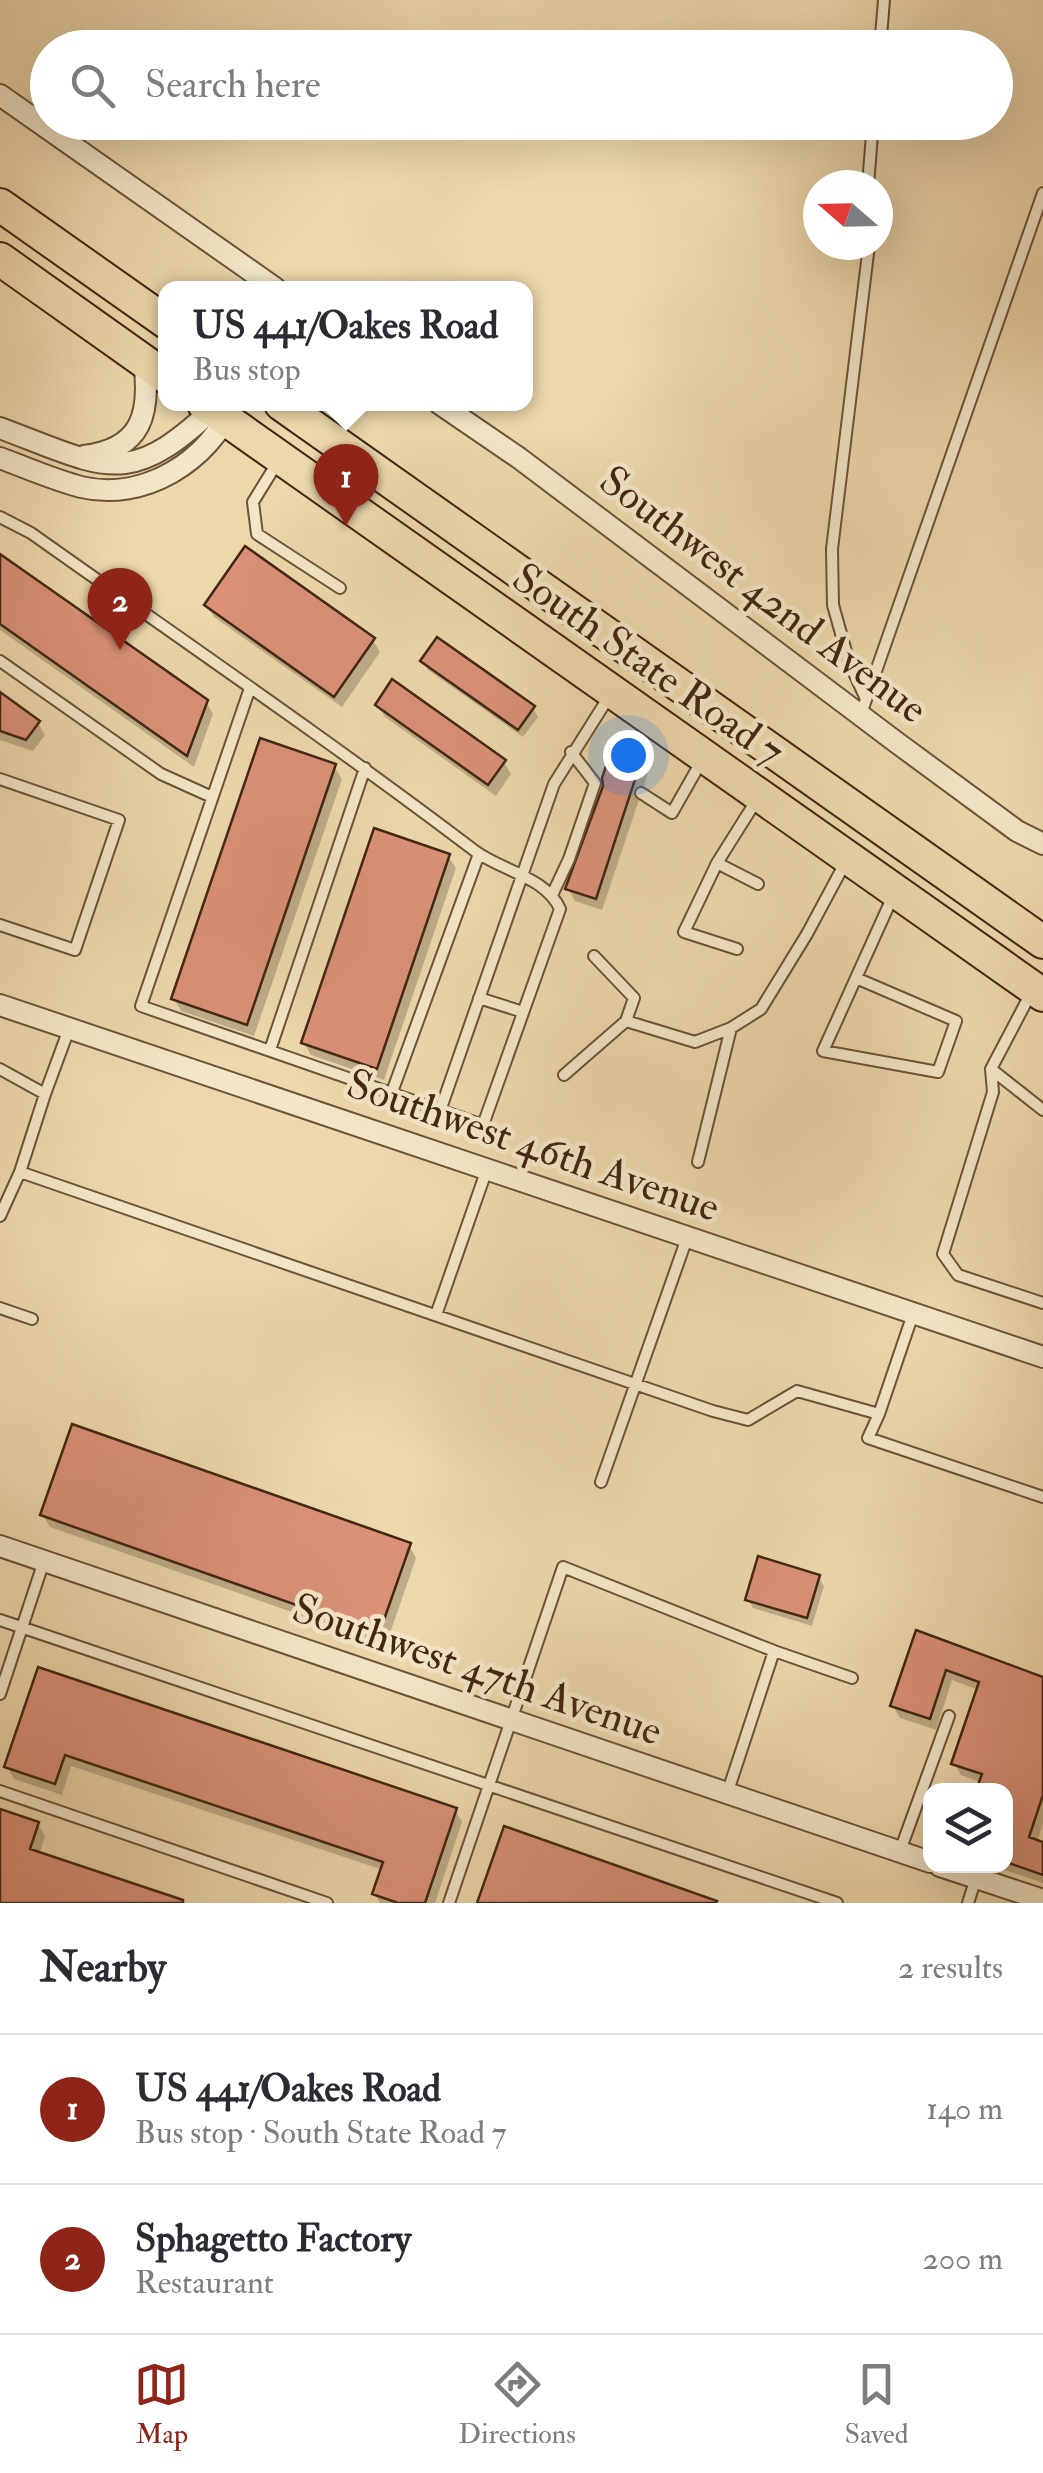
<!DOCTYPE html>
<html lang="en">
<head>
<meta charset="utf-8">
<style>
	:root { --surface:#fff; --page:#f7f7f7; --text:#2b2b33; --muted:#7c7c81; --line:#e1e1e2; --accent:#8f2418 }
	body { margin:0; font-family:"IM FELL Double Pica",serif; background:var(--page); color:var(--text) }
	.controls { position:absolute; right:30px; bottom:30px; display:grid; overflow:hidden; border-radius:20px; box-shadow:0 10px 40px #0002 }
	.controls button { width:90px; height:90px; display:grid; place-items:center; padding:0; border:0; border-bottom:2px solid var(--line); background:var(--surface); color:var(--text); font:50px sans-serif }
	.compass { position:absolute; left:803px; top:170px; width:90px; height:90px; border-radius:50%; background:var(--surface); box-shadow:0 10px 40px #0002; rotate:290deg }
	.you { position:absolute; left:628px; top:755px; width:35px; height:35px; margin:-25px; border:8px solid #fff; border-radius:50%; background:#1a73e8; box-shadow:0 0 0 15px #1a73e833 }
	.badge { display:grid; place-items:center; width:65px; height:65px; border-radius:50%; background:var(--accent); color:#fff; font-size:32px; font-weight:700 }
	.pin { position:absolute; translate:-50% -82px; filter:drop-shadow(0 2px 5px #0008) }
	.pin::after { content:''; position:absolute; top:52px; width:35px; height:30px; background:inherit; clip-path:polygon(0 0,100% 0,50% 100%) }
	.popup { position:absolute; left:158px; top:281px; width:375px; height:130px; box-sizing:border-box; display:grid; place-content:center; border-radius:20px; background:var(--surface); filter:drop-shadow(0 2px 8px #0005); font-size:32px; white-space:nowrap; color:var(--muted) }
	.popup b { font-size:38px; color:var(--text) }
	.popup::after { content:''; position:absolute; left:50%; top:100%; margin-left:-20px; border:20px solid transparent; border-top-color:var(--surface) }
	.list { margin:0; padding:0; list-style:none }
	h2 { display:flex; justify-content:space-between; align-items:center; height:130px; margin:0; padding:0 40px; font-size:42px }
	h2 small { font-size:32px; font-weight:400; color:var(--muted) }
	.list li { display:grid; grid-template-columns:65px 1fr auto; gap:30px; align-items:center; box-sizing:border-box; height:150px; padding:0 40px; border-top:2px solid var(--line) }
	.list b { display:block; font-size:38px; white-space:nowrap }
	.list p { margin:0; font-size:32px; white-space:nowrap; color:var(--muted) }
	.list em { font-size:32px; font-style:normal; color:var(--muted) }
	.icon { flex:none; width:55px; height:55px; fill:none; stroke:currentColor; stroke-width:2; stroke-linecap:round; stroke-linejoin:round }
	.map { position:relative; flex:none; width:1043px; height:1903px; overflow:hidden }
	.search { position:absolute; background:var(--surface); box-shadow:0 10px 40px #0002; left:30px; right:30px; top:30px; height:110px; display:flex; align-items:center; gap:25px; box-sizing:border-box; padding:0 35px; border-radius:55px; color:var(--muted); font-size:38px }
	.sheet { height:430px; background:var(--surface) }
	nav { display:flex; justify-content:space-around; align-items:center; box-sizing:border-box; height:140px; border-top:2px solid var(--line); background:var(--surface); font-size:28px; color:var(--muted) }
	nav a { display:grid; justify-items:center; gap:5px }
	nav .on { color:var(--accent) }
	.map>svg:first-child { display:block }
	.shadow { fill:#0003 }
	.building { fill:#da9177; stroke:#412612; stroke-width:2.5 }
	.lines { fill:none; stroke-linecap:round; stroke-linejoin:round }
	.service-casing { stroke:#6c5238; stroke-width:14 }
	.minor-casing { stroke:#6c5238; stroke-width:24 }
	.primary-casing { stroke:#412612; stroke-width:36 }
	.service { stroke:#f3e6c8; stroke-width:10 }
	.minor { stroke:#f3e6c8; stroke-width:20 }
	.primary { stroke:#edd8ab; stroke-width:32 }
	.labels { text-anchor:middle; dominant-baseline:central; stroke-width:9; stroke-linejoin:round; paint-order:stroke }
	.street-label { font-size:42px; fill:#412612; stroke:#f3e6c8 }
</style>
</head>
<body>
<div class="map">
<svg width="1043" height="1903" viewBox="0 0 1043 1903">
	<rect width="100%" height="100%" fill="#edd8ab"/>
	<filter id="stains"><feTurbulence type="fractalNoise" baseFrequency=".002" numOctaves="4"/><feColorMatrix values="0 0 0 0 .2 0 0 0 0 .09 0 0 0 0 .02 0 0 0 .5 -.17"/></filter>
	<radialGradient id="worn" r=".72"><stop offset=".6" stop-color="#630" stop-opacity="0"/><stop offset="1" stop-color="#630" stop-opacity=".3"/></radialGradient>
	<path class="shadow" d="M0,557L206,702L213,714L194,767L0,630Z
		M207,605L373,640L380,652L342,707L214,617Z
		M423,661L533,708L538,717L523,737L428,670Z
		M0,695L38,723L45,735L33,751L0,740Z
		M378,705L504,762L511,774L496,796L385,717Z
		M641,761L648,773L602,910L575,901L568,888Z
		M334,766L342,779L254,1036L181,1011L174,999Z
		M448,856L456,868L384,1080L311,1055L304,1043Z
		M43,1515L409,1545L416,1558L386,1645L50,1527Z
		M818,1577L824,1586L812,1626L753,1608L748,1599Z
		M917,1634L1043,1680V1823L1037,1842L1043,1844V1883L996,1867L1006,1866V1790H978L981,1782L961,1775L954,1763L979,1690L952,1680L936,1730L900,1718L893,1706Z
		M39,1670L455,1810L462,1822L435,1903H380L375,1894L383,1870L71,1766L62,1795L14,1779L7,1766Z
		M0,1812L38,1824L45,1836L39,1855L183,1903H0Z"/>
	<path class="building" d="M245,546L375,638L334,697L204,605Z
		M0,554L208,700L187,756L0,624Z
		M437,637L535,706L518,730L420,661Z
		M392,679L506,760L488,785L375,705Z
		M0,692L40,721L26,740L0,731Z
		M260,738L336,764L247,1025L171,999Z
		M612,748L642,758L596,899L565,889L603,786L602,778Z
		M374,828L450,854L377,1069L301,1043Z
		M72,1424L411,1543L379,1634L40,1515Z
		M758,1556L820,1575L807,1618L745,1600Z
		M916,1630L1043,1677V1795L1029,1837L1043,1842V1875L1006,1862V1790H976L982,1774L951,1764L979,1682L946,1670L930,1719L890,1706Z
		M38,1667L457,1808L425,1903H398L372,1894L383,1862L65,1755L55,1784L4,1767Z
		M0,1809L39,1822L30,1849L183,1900V1903H0Z
		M504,1826L717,1901L716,1903H477Z"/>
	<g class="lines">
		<g class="service-casing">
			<path id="service" d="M880,48L884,0
				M868,185L873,122
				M277,463L253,502L257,534L340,588
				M0,517L31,533C179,638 330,741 475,851C502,871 546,877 560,909L483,1125L141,1006L250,688
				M0,661L161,774L212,797
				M866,699L849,662L833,605L832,549L869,245
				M861,714L1043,193
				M0,779L119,820L75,950L0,925
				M641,793L672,813L701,762
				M717,863L758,884
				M553,893L569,859L595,783L571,752
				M737,949L684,932L717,863L756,801
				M594,956L634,998L626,1021
				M856,978L956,1021L938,1072L823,1051L893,896
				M1032,991L991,1069L1043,1110
				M479,998L523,1012
				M270,1050L365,768
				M0,1069L45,1094L20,1172L0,1216
				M991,1069L993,1092L943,1254L958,1275L1043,1303
				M564,1075L626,1021L695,1042L731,1028L761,1009L807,934L845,863
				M392,1092L479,854
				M45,1094L69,1029
				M441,1108L554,784L610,695
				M698,1162L731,1028
				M20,1172L713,1411L748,1420L797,1391L879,1414L868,1438L1043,1497
				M0,1308L32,1319
				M436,1315L487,1169
				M879,1414L913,1314
				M601,1482L687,1238
				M0,1620L837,1903
				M774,1651L852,1678
				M0,1694L44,1561
				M0,1791L327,1903
				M900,1851L949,1716
				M449,1903L563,1567L774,1651L727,1794
				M968,1903L976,1878"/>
		</g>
		<g class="minor-casing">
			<path id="minor" d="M0,95L275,288
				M440,404L519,458L896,742L1017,831L1043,844
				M0,428C107,468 128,491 218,404
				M84,456C142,449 151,414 144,361
				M0,458C27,468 54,480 81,487C144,502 209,461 233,404
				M0,1005L1043,1357
				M0,1546L930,1862
				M940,1866L1043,1900"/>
		</g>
		<g class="primary-casing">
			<path id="primary" d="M0,205L166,322
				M0,259L166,377
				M204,404L1043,995
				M281,404L1043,942"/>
		</g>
		<use href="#service" class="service"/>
		<use href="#minor" class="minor"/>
		<use href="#primary" class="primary"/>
	</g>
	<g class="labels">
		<g class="street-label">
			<text transform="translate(763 595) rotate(37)">Southwest 42nd Avenue</text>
			<text transform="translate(648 665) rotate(35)">South State Road 7</text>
			<text transform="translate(533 1146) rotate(19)">Southwest 46th Avenue</text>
			<text transform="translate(477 1670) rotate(19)">Southwest 47th Avenue</text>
		</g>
	</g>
	<rect width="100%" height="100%" filter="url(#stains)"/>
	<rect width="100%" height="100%" fill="url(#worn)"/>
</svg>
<div class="controls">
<button><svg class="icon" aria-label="layers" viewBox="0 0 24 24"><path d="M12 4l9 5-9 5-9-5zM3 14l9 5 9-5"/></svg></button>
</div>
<svg class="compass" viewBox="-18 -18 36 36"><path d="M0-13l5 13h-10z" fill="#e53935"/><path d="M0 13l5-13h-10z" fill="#7c7c81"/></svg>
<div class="you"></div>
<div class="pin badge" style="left:346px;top:526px">1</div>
<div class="popup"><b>US 441/Oakes Road</b>Bus stop</div>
<div class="pin badge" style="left:120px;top:650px">2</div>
<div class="search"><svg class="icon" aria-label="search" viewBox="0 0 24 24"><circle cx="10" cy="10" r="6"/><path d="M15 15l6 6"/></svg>Search here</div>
</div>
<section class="sheet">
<h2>Nearby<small>2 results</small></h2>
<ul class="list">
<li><span class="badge">1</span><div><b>US 441/Oakes Road</b><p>Bus stop · South State Road 7</p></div><em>140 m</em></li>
<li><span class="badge">2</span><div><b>Sphagetto Factory</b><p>Restaurant</p></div><em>200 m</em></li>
</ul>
</section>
<nav>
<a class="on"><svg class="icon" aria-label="map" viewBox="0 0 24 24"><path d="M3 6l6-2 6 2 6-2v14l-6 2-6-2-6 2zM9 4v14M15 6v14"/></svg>Map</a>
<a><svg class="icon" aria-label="directions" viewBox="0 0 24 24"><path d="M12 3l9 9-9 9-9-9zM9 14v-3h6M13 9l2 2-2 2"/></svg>Directions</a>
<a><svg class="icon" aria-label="saved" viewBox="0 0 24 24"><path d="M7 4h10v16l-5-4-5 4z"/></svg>Saved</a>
</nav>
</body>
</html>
